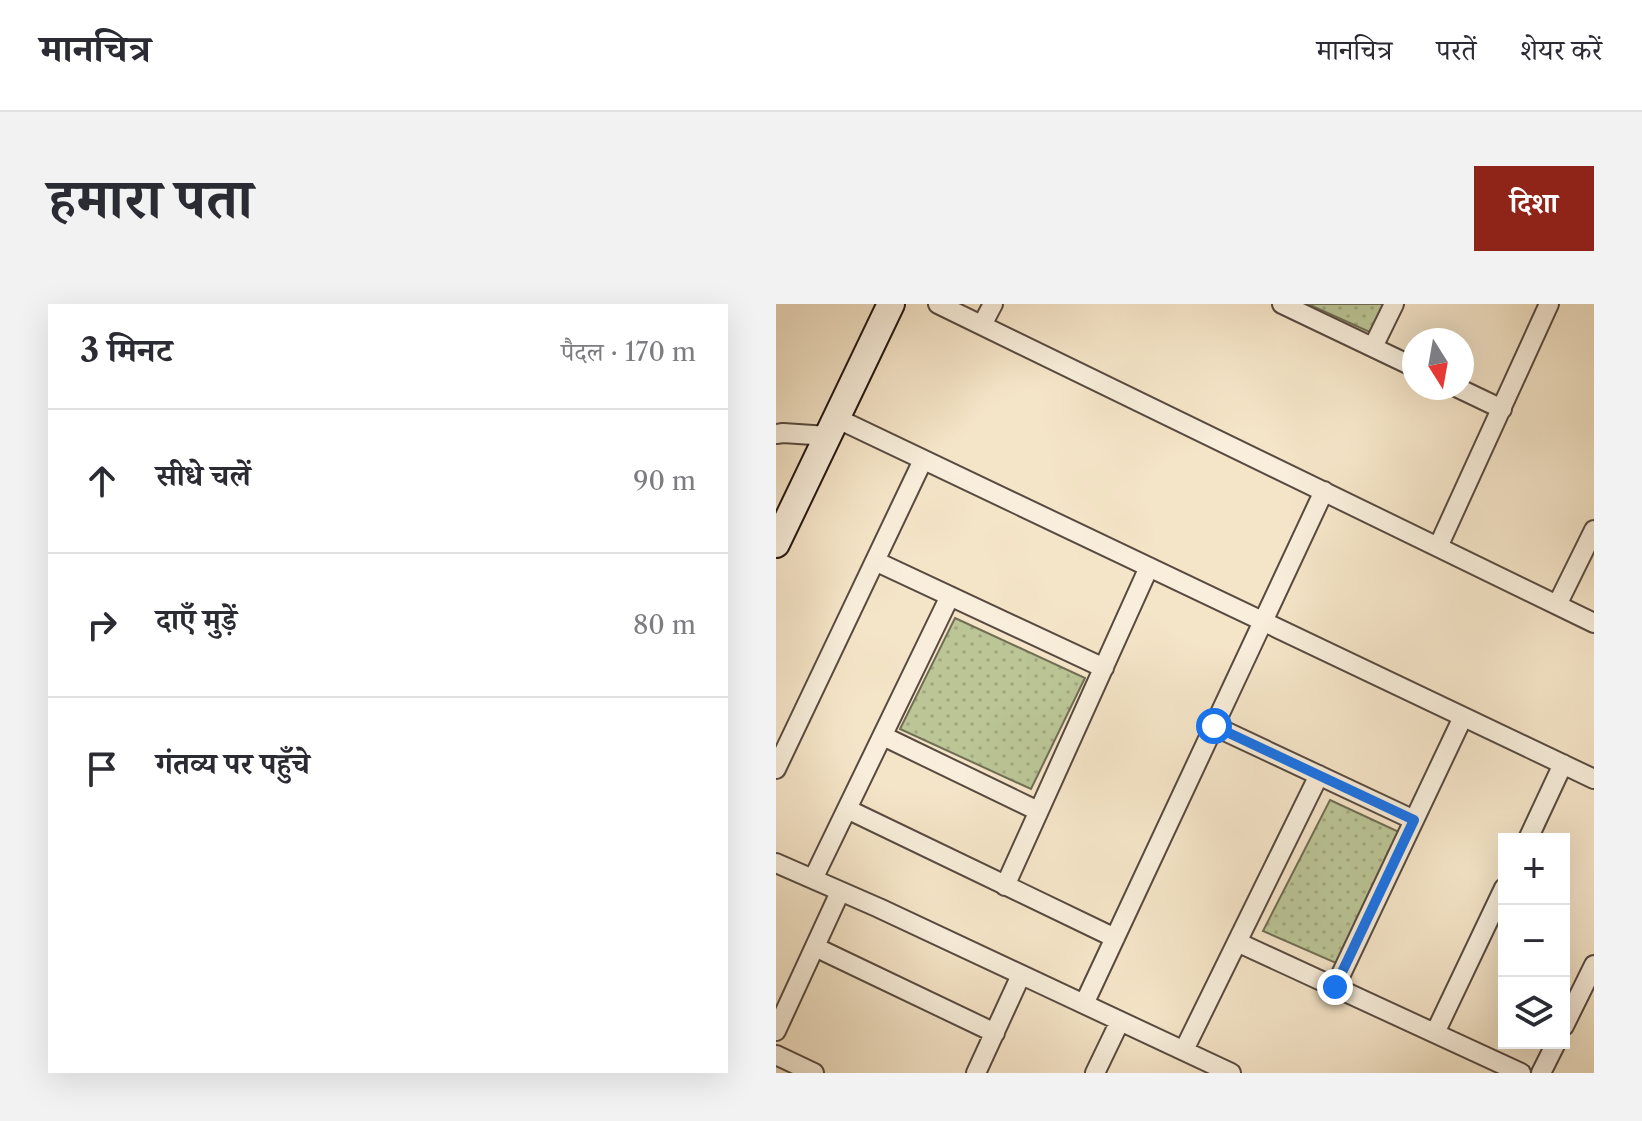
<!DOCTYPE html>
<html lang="hi">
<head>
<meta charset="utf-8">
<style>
	:root { --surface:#fff; --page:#f2f2f3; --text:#2b2b33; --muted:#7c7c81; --line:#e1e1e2; --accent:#8f2418 }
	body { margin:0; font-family:"Libre Caslon Text","Noto Serif Devanagari",serif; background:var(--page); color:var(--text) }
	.controls { position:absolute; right:24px; bottom:24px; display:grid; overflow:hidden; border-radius:0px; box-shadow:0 8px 32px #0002 }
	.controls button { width:72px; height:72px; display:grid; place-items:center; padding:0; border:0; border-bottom:2px solid var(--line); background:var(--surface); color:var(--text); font:40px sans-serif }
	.compass { position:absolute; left:626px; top:24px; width:72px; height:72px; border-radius:50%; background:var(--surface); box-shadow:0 8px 32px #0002; rotate:169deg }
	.stop { position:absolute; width:24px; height:24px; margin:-18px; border:6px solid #1a73e8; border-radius:50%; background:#fff }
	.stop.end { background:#1a73e8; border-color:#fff; box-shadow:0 2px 8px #0008 }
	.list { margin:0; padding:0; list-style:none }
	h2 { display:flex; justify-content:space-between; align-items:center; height:104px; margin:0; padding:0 32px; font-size:34px }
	h2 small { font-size:26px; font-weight:400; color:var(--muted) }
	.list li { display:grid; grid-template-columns:52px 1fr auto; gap:24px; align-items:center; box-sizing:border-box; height:144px; padding:0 32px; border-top:2px solid var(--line) }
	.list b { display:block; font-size:30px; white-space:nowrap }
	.list em { font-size:26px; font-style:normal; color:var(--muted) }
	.icon { flex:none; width:44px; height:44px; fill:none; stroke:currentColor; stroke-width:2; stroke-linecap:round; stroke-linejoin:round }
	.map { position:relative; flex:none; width:818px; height:769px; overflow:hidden; border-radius:0px }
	header { display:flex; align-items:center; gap:48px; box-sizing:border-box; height:112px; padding:0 40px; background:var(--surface); border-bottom:2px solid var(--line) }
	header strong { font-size:38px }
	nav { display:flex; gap:44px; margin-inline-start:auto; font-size:28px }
	.intro { display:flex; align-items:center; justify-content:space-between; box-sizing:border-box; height:192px; padding:0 48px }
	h1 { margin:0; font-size:56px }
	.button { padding:20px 36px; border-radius:0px; background:var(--accent); color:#fff; font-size:28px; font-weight:700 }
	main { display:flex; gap:48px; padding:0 48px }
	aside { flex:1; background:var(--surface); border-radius:0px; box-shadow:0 8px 32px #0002 }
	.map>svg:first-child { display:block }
	.grass { fill:url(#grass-dots); stroke:#706e54; stroke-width:2 }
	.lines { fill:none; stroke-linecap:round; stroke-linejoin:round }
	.street-casing { stroke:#584a40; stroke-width:22 }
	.secondary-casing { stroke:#241712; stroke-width:30 }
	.street { stroke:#f8eedb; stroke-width:18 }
	.secondary { stroke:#f8eedb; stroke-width:26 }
	.route { stroke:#1a73e8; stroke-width:10 }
</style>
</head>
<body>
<header>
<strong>मानचित्र</strong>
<nav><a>मानचित्र</a><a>परतें</a><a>शेयर करें</a></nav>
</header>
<div class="intro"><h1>हमारा पता</h1><a class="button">दिशा</a></div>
<main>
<aside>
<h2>3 मिनट<small>पैदल · 170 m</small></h2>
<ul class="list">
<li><svg class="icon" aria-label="ahead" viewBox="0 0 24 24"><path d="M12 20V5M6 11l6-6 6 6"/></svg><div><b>सीधे चलें</b></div><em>90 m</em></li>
<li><svg class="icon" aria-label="right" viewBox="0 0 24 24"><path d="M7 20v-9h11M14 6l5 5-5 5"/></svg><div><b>दाएँ मुड़ें</b></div><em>80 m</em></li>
<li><svg class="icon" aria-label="arrive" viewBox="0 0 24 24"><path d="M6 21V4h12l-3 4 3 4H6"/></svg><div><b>गंतव्य पर पहुँचे</b></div></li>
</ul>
</aside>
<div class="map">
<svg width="818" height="769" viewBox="0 0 818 769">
	<defs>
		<pattern id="grass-dots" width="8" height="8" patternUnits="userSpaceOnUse" patternTransform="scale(2)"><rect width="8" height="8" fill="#bbc596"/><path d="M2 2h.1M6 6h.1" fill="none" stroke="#a1a880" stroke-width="1.8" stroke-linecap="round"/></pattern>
	</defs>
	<rect width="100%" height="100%" fill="#f5e5c8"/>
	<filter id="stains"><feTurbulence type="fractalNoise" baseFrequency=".0025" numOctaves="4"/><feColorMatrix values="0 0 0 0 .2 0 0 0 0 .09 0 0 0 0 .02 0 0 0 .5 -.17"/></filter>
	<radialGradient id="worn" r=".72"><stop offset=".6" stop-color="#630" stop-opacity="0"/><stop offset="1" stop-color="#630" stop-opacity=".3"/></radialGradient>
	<path class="grass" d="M532,0H611L598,30Z
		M179,314L309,374L255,485L124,425Z
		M554,496L623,528L560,659L487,627Z"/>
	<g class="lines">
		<g class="street-casing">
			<path id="street" d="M162,0L818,319
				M506,0L638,63
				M206,21L217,0
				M597,43L618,0
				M682,84L726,105
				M60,114L818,475
				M0,130L7,129L52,132
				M662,243L773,0
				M99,257L328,364
				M781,301L818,226
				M438,422L638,516
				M107,432L262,507
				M0,465L147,156
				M71,505L339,634
				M752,535L787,460
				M0,559L103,604L455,769
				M37,575L174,292
				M229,582L373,263
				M461,638L745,769
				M39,643L219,729
				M559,683L687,413
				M308,700L548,187
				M788,722L818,661
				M0,727L64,588
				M659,729L728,584
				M408,746L543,471
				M0,751L38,769
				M200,769L245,671
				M319,769L344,717
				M765,769L780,739"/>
		</g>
		<g class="secondary-casing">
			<path id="secondary" d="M0,240L115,0"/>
		</g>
		<use href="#street" class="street"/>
		<use href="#secondary" class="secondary"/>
	</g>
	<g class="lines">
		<path class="route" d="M438,422L638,516L559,683"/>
	</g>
	<rect width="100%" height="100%" filter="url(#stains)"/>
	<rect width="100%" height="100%" fill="url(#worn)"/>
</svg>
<div class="controls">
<button>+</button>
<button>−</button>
<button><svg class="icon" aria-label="layers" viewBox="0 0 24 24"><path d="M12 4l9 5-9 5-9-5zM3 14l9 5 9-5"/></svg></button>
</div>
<svg class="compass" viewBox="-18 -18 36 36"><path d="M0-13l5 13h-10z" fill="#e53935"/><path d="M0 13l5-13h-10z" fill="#7c7c81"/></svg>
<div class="stop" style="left:438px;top:422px"></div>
<div class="stop end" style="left:559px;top:683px"></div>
</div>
</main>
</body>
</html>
